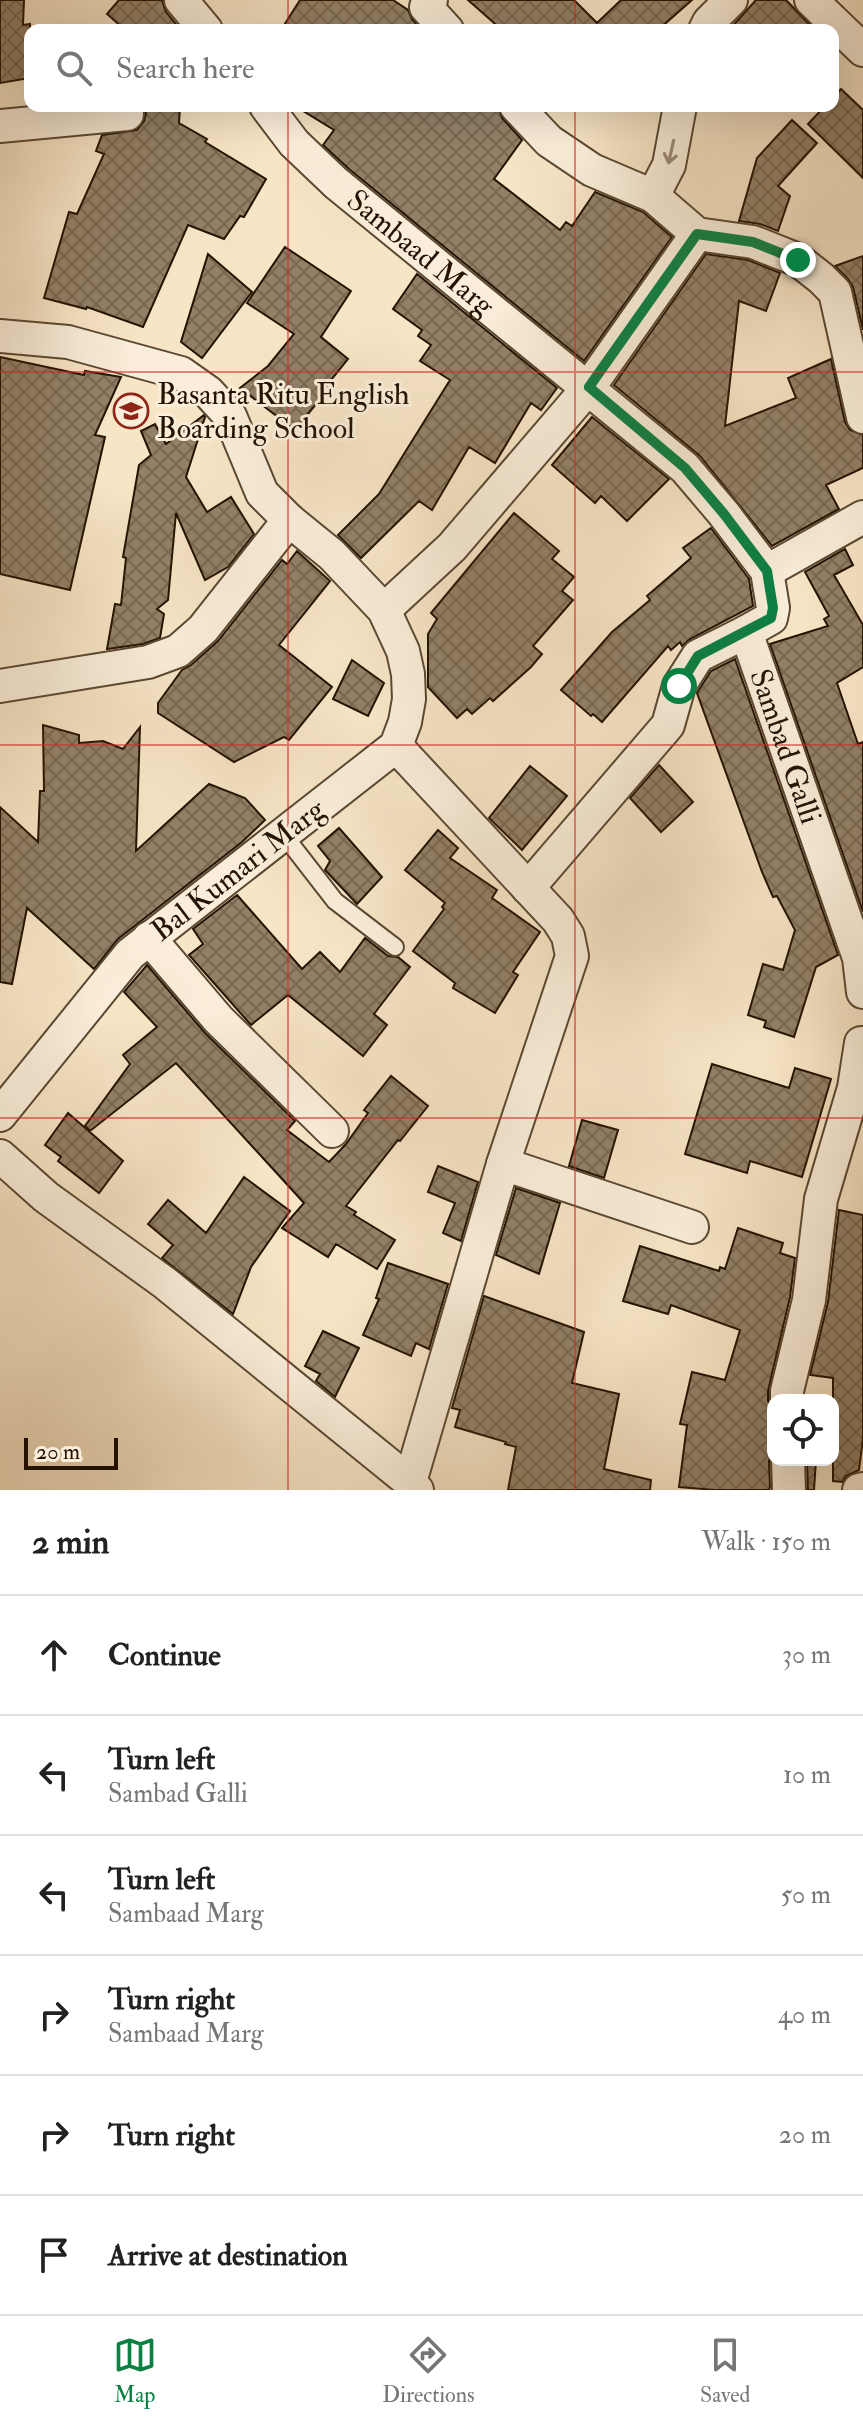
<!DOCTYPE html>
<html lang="en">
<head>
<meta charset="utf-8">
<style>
	:root { --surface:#fff; --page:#f6f6f6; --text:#222; --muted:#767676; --line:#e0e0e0; --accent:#0b8043 }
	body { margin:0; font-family:"IM FELL Double Pica",serif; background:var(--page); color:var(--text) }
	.controls { position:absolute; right:24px; bottom:24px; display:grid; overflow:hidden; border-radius:16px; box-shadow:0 8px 32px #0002 }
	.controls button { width:72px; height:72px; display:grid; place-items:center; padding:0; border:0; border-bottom:2px solid var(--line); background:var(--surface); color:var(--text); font:40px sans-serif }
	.scale { position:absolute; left:24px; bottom:20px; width:94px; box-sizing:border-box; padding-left:8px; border:4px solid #251300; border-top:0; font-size:22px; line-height:28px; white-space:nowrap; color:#251300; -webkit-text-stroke:6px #faeeda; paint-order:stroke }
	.stop { position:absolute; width:24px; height:24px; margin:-18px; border:6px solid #0b8043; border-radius:50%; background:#fff }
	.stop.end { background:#0b8043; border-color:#fff; box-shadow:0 2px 8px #0008 }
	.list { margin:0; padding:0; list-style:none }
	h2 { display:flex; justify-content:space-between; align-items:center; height:104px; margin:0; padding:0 32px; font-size:34px }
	h2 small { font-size:26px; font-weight:400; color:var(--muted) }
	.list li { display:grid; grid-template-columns:52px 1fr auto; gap:24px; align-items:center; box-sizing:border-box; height:120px; padding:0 32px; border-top:2px solid var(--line) }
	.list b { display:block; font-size:30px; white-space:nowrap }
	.list p { margin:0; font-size:26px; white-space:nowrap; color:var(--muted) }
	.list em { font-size:26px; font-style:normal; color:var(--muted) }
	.icon { flex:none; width:44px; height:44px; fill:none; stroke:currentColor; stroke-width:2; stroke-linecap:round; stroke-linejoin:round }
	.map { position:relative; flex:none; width:863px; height:1490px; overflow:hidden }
	.search { position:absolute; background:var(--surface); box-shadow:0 8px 32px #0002; left:24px; right:24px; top:24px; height:88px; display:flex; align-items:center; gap:20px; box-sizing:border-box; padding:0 28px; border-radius:16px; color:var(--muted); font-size:30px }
	.sheet { height:824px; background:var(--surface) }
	nav { display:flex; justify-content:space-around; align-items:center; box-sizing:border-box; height:112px; border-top:2px solid var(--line); background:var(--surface); font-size:22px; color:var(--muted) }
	nav a { display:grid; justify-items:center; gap:4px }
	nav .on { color:var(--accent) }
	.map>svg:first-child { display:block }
	.building { fill:url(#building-cross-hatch); stroke:#251300; stroke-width:2 }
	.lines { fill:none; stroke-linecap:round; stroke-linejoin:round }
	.lane-casing { stroke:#5a4832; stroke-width:20 }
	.street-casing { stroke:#5a4832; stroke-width:36 }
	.lane { stroke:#faeeda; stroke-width:16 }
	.street { stroke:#faeeda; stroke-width:32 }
	.oneway { stroke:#9a8b78 }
	.route { stroke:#0b8043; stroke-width:10 }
	.grid { fill:none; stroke:#d62828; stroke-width:2; stroke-opacity:0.55 }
	.labels { text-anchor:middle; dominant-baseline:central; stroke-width:6; stroke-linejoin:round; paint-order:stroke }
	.street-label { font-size:30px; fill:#251300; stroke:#faeeda }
	.poi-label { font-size:30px; fill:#251300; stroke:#faeeda; text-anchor:start }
</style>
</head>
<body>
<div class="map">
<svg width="863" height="1490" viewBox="0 0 863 1490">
	<defs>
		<pattern id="building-cross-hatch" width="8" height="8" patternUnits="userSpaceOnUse" patternTransform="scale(2)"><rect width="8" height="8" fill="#928067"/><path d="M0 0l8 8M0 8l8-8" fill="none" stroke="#776852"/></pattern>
	</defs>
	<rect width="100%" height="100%" fill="#f7e5c6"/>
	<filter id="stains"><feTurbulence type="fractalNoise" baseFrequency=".0025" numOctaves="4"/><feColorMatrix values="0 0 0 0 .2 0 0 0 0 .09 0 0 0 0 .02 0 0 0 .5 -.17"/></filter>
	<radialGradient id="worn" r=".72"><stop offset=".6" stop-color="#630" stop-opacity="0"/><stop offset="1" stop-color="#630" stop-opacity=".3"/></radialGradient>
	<path class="building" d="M0,0H24L23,25L30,24V78L0,83Z
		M119,0H162L166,12L176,24L168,30H125L107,14Z
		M300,0H393L408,10L412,19L421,30H281Z
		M468,0H574L597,23L621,0H692L658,30H502Z
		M756,0H786L815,30H729Z
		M841,89L863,110V178L808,124L825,106H833V98Z
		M144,106H180L179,123L207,139L205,142L266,179L244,217L240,216L224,239L188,225L143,327L87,307L86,309L44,298L69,212L77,214L104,154L96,151L102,135L137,130L144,121L146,113Z
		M295,106H498L502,118L522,140L494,179L560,230L566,222L572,226L595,192L643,212L672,237L584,361L349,169L323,145L334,130Z
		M792,120L817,143L778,186L790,196L778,231L760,224L739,221L757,158Z
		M285,247L351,291L321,337L348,359L331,380L334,382L295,430L240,388L268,366L294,334L247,303Z
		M208,254L252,292L202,358L181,342Z
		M706,254L748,260L780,273L766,311L739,301L725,426L796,398L788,378L831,359L845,422L850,430L863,435V468L826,485L839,509L772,546L700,456L614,385Z
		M863,256V330L853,287L848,279L835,266Z
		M417,274L557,388L541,410L531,403L495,463L469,447L432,510L419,501L361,558L338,535L379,494L450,380L420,361L431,345L418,336L422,330L393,309Z
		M0,357L84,375L85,371L121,377L95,435L105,437L70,590L0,574Z
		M204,415L205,417L186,477L207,512L231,497L254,534L228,567L205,580L176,513L168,600L157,609L164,614L160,638L143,644L107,649L115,604L121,605L126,558L123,557L139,465L151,455L141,431L155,424L166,444Z
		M592,417L669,479L627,521L601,496L595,503L552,465Z
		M514,513L559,551L552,559L574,577L562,591L573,600L533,646L542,654L531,667L493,701L490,698L472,714L467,709L457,718L428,687V634L437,619L431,613Z
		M711,528L749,579L753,606L690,639L682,646L680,642L671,650L668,646L602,722L593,714L591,716L561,690L612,632L650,600L647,596L691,558L683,548Z
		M845,549L853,565L834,575L863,625V667L837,683L858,744L863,742V912L770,644L828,626L824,619L829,616L805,572Z
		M297,551L330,581L279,645L332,687L289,740L284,737L234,762L158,713V703L182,670L191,665L218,641L282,560L287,564Z
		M735,659L838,955L816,967L794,1037L764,1027L766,1021L748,1015L763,964L783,970L795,930L777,896L773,897L762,872L697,693L711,671Z
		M352,660L384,683L368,716L333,699Z
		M43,725L79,735V743L103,741L123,749L140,727L136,851L209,784L245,798L265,820L242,842L118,939L94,969L27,908L12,984L0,982V807L38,842L40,791H44Z
		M659,765L693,802L661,832L630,798Z
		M530,766L567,796L522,850L489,818Z
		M339,828L382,877L357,904L325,870L330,861L318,846Z
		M438,830L458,848L450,858L497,890L492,898L540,932L513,972L518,975L495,1013L453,988L455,983L413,951L444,909L442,907L445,903L405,870Z
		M237,895L302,969L320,952L340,972L365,938L388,956L398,957L410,967L374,1014L387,1025L363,1056L288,995L251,1025L189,955L203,944L193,929Z
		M147,965L205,1033L295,1121L287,1130L329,1162L346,1144L368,1113L364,1110L391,1076L428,1106L400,1141L398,1140L346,1206L356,1212L354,1215L395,1240L377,1269L336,1244L328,1257L282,1228L304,1203L176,1063L90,1131L85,1126L130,1064L123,1055L157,1027L124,992Z
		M712,1064L789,1088L795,1068L831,1079L802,1177L750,1161L747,1173L685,1154Z
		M68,1113L123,1161L99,1193L58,1161L61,1157L45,1145Z
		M582,1120L618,1130L604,1178L569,1166Z
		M438,1166L478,1182L461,1241L443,1233L455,1203L428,1192Z
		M244,1177L290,1211L251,1267L233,1314L162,1258L173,1245L148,1224L168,1200L206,1233Z
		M516,1188L560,1203L539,1274L496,1255Z
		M839,1210L863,1215V1438L859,1470L846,1476L842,1482L833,1481V1378L810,1375L828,1302Z
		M738,1228L783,1243L780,1253L795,1258L790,1297L768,1391V1401L773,1412V1449L769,1461L770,1487L769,1490H715L679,1487L687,1425L680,1424L692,1372L725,1380L740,1330L671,1305L668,1314L623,1301L640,1246L719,1271L720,1267L725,1269Z
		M388,1263L448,1284L429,1349L416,1343L411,1356L363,1335L379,1299L376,1298Z
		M484,1296L584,1332L572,1383L619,1394L604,1469L651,1480L650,1490H508L516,1447L505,1444L506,1442L455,1427L460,1410L452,1408Z
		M323,1331L359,1348L335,1397L316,1381L320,1374L305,1366Z
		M807,1460H816L814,1490H808Z"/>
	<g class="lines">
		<g class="lane-casing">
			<path id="lane" d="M283,834L335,901L395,947"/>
		</g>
		<g class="street-casing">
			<g id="street">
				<path d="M181,0L206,30"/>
				<path d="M431,0L426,7L447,30"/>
				<path d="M811,0L863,50"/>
				<path d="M705,30L709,22L731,0"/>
				<path id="s1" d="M266,106L294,143L336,183L685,468L724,514L767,571L773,608L771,618L746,632L859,958L863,992"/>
				<path d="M516,106L549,141L592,170L653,196L697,234L753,242L798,260L821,278L835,292L863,417"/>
				<path d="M0,126L127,114"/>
				<path d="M653,196L669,165L680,106"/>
				<path d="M0,336L68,342L181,373L208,392L230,416L262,493L289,520L332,555L384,610L403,651L408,674L409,699L405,722L396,746L130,954L0,1115"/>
				<path d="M767,571L863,517"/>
				<path d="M384,610L452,547L589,387L697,234"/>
				<path d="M0,686L148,662L178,651L203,629L289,520"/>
				<path d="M396,746L558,920L568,936L572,956L503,1164L410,1482"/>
				<path d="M528,888L668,725L679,686L698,656L746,632"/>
				<path d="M149,938L218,1019L332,1131"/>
				<path d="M0,1156L46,1197L165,1283L410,1482L417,1490"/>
				<path d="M503,1164L692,1227"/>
				<path d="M787,1400V1391L809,1300L821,1199L854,1088L861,1043"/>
				<path d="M788,1460L789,1490"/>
				<path d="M859,1490L863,1489"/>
			</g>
		</g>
		<use href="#lane" class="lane"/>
		<use href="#street" class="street"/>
	</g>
	<defs><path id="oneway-shaft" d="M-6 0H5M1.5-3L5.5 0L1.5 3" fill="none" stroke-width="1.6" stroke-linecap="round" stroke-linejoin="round" transform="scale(2)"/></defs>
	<use class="oneway" href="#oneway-shaft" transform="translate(671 152) rotate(103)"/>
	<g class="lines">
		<path class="route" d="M679,686L698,656L771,618L773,608L767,571L724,514L685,468L589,387L697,234L753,242L798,260"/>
	</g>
	<path class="grid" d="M288,0V30M575,0V30M288,106V1490M575,106V1490M0,372H863M0,745H863M0,1118H863"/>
	<defs>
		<g id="school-ring" transform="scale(1.8)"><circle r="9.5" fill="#faeeda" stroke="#8f2418" stroke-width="1.5"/><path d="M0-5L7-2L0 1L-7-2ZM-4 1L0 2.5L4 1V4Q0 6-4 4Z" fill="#8f2418"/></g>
	</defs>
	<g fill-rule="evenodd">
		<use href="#school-ring" x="131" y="411"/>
	</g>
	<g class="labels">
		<g class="street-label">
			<text stroke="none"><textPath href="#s1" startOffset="214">Sambaad Marg</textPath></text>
			<text stroke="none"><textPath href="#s1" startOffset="884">Sambad Galli</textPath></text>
			<text transform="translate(238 870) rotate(-38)">Bal Kumari Marg</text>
		</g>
		<g class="poi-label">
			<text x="157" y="394">Basanta Ritu English<tspan x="157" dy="34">Boarding School</tspan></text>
		</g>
	</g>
	<rect width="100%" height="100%" filter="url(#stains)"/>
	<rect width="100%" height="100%" fill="url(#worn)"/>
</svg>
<div class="controls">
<button><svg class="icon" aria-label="locate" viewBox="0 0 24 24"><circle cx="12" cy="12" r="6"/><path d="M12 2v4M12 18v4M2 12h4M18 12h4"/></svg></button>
</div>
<div class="scale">20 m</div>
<div class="stop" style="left:679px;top:686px"></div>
<div class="stop end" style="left:798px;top:260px"></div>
<div class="search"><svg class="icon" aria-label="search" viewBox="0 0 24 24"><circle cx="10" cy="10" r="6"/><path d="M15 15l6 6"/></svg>Search here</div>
</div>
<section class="sheet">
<h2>2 min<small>Walk · 150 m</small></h2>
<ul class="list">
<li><svg class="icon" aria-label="ahead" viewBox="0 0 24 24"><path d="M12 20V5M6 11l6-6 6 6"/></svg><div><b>Continue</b></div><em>30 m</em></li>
<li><svg class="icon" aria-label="left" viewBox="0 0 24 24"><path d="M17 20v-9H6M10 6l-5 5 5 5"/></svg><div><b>Turn left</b><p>Sambad Galli</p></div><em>10 m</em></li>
<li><svg class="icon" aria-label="left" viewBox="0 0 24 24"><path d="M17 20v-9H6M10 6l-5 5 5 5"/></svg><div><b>Turn left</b><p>Sambaad Marg</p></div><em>50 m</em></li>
<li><svg class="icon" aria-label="right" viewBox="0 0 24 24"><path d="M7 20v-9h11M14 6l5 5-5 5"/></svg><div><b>Turn right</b><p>Sambaad Marg</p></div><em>40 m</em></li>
<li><svg class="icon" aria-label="right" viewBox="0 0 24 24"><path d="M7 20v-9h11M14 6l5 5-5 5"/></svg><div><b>Turn right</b></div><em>20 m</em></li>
<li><svg class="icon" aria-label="arrive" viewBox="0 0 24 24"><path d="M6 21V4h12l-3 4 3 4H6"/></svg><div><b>Arrive at destination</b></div></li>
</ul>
</section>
<nav>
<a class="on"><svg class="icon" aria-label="map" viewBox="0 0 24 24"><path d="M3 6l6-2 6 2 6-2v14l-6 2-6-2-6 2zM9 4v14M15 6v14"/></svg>Map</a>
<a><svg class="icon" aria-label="directions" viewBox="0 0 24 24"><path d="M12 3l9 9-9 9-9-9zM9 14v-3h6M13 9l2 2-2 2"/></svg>Directions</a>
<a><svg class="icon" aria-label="saved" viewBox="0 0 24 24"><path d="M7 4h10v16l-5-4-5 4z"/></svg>Saved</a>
</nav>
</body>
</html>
